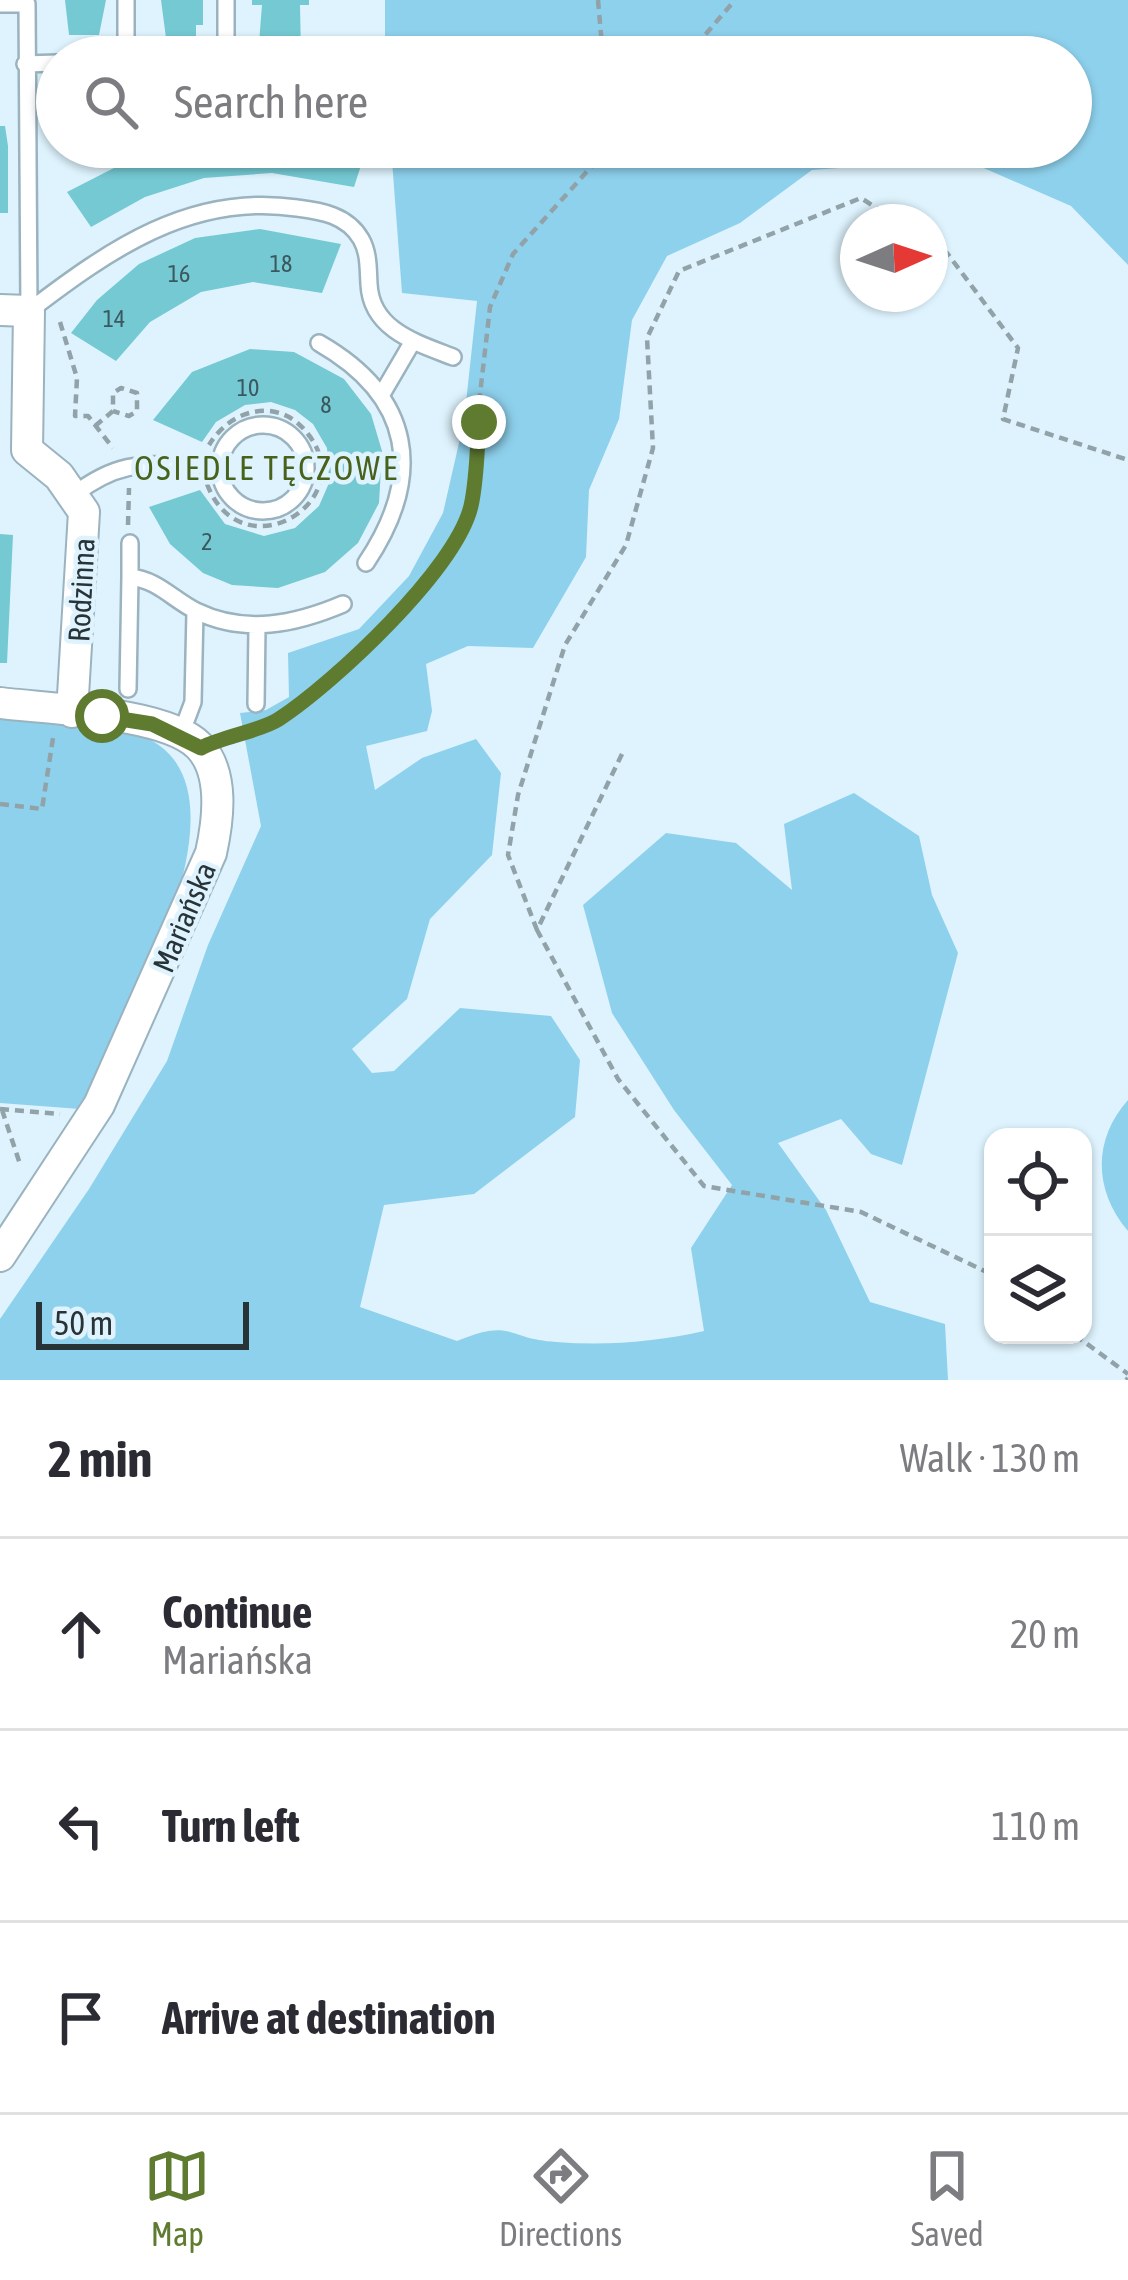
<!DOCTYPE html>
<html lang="en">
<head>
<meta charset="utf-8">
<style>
	:root { --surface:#fff; --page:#f7f7f7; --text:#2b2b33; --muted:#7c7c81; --line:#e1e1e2; --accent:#5e7b30 }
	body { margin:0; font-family:"Asap Condensed",sans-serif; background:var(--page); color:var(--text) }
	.controls { position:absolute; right:36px; bottom:36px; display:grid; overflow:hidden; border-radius:24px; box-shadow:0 3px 9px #0004 }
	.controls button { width:108px; height:108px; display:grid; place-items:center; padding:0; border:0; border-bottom:3px solid var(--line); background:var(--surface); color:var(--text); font:60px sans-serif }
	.compass { position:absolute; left:840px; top:204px; width:108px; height:108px; border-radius:50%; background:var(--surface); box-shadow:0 3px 9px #0004; rotate:87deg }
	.scale { position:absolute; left:36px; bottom:30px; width:213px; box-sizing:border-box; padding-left:12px; border:6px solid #283337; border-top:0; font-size:33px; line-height:42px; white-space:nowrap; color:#283337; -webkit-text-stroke:9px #def3fd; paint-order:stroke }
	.stop { position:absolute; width:36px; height:36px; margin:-27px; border:9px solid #5e7b30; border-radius:50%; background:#fff }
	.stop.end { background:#5e7b30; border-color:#fff; box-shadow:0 3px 12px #0008 }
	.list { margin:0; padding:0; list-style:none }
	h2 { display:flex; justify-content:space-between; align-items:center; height:156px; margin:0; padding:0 48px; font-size:51px }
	h2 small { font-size:39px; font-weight:400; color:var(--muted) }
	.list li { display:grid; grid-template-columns:78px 1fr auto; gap:36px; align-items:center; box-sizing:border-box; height:192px; padding:0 48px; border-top:3px solid var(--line) }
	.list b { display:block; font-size:45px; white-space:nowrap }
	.list p { margin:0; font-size:39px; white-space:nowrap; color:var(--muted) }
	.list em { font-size:39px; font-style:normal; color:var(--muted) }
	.icon { flex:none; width:66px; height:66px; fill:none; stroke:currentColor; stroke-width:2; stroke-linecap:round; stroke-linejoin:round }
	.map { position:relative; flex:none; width:1128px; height:1380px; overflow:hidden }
	.search { position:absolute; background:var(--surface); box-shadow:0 3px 9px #0004; left:36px; right:36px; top:36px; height:132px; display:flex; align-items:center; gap:30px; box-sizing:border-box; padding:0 42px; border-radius:66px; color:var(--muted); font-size:45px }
	.sheet { height:732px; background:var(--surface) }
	nav { display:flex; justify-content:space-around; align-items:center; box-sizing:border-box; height:168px; border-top:3px solid var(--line); background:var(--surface); font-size:33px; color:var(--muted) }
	nav a { display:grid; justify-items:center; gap:6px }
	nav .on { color:var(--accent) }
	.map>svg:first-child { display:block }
	.green { fill:#8ed1ec }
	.building { fill:#74c9d3 }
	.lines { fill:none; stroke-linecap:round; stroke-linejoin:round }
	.service-casing { stroke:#9ab3bf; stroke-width:20 }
	.minor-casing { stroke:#9ab3bf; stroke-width:34 }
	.path { stroke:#91a2a9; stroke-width:4.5; stroke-dasharray:9 6; stroke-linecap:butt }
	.service { stroke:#fff; stroke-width:15 }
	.minor { stroke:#fff; stroke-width:30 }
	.route { stroke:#5e7b30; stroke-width:15 }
	.labels { text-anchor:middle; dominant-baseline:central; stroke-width:9; stroke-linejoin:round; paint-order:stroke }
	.number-label { font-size:24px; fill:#3b585e }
	.street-label { font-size:30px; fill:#283337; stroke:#def3fd }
	.neighbourhood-label { font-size:33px; letter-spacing:3px; fill:#48621c; stroke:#def3fd }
</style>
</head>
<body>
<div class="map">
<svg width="1128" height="1380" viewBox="0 0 1128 1380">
	<rect width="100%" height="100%" fill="#def3fd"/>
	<path class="green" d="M385,0H1128V265L1071,206L963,159L812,170L740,223L667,256L632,320L619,419L589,490L586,557L533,648L468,646L426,664L432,711L427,731L366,746L375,790L422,758L476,739L501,773L492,855L430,919L407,999L352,1049L372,1073L394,1071L460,1008L551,1016L580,1060L575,1117L474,1194L384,1205L360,1307L457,1341C514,1318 505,1339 556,1342C606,1346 655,1342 704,1331L691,1248L732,1185L674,1110L612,1013L583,905L666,833L736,843L792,890L784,824L854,793L919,836L932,895L958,953L902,1165L871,1154L841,1119L778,1143L826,1210L870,1302L945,1324L948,1380H0V1319L89,1189L167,1061L208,945L261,826L240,713L266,710L289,697L288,653L359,629L409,576L443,513L464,421L477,301L402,293L391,147H1071V57H385Z
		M0,717C41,722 119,722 154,742C255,802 119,1035 80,1109L0,1103Z
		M1128,1100V1231C1093,1190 1093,1139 1128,1100Z"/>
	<path class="building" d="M65,0H106L99,35H69Z
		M161,0H203V25H196V38H166Z
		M252,0H309V5H300L301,55L258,56L262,5H252Z
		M0,126H5L8,146V213H0Z
		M155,147H367L354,187L272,173L204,178L145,197L91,227L67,192Z
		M260,229L341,244L322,293L253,282L201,292L150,322L116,361L71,333L97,300L139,264L195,238Z
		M250,349L294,352L344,379L371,414L382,451L379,503L358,543L325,572L278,588L232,585L203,573L170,544L149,507L200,490L225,524L264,536L295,528L319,506L329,483L327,448L313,424L295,410L271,402L245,405L216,422L202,442L153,420L192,372Z
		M0,534L13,535L7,663H0Z"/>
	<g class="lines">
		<g class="service-casing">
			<path id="service" d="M0,4H27L29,311
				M126,57V0
				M226,57V0
				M25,64L57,63
				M29,311C109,250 191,192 297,208C321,211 347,215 361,239C369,253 368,268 369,284C371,330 417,343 453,357
				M319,343C413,397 425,475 366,563
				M382,394L413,341
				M220 468a43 43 0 1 1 86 0a43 43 0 1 1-86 0Z
				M75,494C129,453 157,468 219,465
				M130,577V543
				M128,689L130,577C158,580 172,599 196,611C245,635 296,624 343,604
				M256,704L257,626
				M181,734L193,702L195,611"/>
		</g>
		<g class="minor-casing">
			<path id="minor" d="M0,310L29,311L27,450L59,476L84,512L72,712
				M0,703C48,709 166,712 199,746C225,773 218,821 211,853L99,1105L0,1256"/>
		</g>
		<path class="path" d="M598,0L603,57
			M686,57L735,0
			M930,243L947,253L1018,348L1003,419L1128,460
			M60,322L77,378L75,416H88L113,448
			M95,426L113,411V393L121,388L137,393V411L129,416L113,411
			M207,484C241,574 362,502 308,434C298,421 286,413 270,411C243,409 222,424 209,445
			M128,525L129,488
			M268,724L368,643L429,580L466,517L490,307L513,254L609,147
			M228,735L257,727
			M622,754L537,930L618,1079L704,1186L861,1212L993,1275
			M0,804L42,809L53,738
			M537,930L508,855L518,795L565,645L626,545L653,448L647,338L679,271L861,198L898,222
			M0,1109L60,1114
			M2,1110L21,1167
			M1075,1335L1128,1374
			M1126,1380L1128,1378"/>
		<use href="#service" class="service"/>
		<use href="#minor" class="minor"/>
	</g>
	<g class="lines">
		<path class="route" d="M102,716L152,724L201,748C224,736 261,731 279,719C334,683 456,569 471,506C477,479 477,449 479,422"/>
	</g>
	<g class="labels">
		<g class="number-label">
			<text x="281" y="263">18</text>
			<text x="179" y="273">16</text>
			<text x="114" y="318">14</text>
			<text x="248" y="387">10</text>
			<text x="326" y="404">8</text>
			<text x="207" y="541">2</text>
		</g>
		<g class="street-label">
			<text transform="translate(81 590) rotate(-87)">Rodzinna</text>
			<text transform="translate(184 917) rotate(-67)">Mariańska</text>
		</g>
		<g class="neighbourhood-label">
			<text x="267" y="468">OSIEDLE TĘCZOWE</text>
		</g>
	</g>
</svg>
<div class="controls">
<button><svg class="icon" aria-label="locate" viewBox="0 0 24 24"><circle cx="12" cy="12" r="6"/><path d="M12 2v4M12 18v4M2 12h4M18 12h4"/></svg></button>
<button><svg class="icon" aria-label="layers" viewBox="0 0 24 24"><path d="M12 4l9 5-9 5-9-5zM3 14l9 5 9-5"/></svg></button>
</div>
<svg class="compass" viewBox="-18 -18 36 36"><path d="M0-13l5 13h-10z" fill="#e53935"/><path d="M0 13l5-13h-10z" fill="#7c7c81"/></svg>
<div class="scale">50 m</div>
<div class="stop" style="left:102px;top:716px"></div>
<div class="stop end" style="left:479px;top:422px"></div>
<div class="search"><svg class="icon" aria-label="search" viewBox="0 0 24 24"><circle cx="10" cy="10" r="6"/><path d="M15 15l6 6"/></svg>Search here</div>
</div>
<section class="sheet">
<h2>2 min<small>Walk · 130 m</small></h2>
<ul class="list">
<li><svg class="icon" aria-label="ahead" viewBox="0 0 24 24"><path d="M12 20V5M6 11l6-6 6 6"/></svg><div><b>Continue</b><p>Mariańska</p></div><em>20 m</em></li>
<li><svg class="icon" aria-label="left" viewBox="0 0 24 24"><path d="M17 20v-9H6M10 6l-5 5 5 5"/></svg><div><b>Turn left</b></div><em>110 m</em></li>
<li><svg class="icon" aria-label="arrive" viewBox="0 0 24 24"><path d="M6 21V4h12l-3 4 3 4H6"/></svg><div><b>Arrive at destination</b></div></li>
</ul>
</section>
<nav>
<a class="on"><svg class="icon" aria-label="map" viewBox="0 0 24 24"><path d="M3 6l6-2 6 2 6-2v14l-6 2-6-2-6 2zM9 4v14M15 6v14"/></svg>Map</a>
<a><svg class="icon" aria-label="directions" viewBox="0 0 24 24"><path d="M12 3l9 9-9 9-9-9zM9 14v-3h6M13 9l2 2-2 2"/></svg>Directions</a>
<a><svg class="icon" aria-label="saved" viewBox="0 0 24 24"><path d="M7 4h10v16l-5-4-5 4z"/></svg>Saved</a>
</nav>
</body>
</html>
